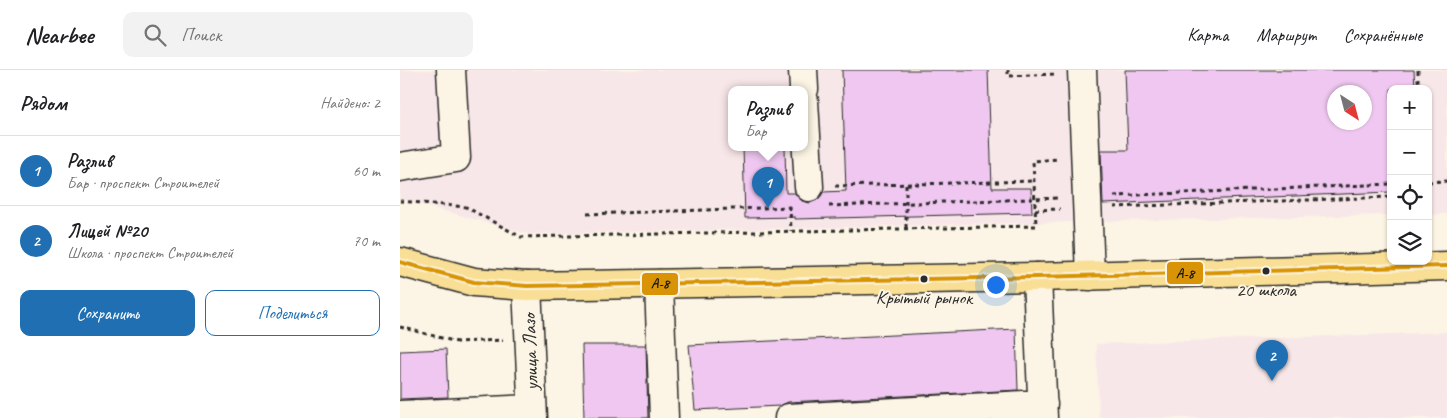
<!DOCTYPE html>
<html lang="ru">
<head>
<meta charset="utf-8">
<style>
	:root { --surface:#fff; --page:#f2f2f2; --text:#202124; --muted:#757577; --line:#e0e0e0; --accent:#1f6fb2 }
	body { margin:0; font-family:Caveat,sans-serif; background:var(--page); color:var(--text) }
	.controls { position:absolute; right:15px; top:15px; display:grid; overflow:hidden; border-radius:10px; box-shadow:0 1px 4px #0004 }
	.controls button { width:45px; height:45px; display:grid; place-items:center; padding:0; border:0; border-bottom:1px solid var(--line); background:var(--surface); color:var(--text); font:25px sans-serif }
	.compass { position:absolute; left:927px; top:15px; width:45px; height:45px; border-radius:50%; background:var(--surface); box-shadow:0 1px 4px #0004; rotate:144deg }
	.you { position:absolute; left:595px; top:214px; width:18px; height:18px; margin:-12px; border:4px solid #fff; border-radius:50%; background:#1a73e8; box-shadow:0 0 0 8px #1a73e833 }
	.badge { display:grid; place-items:center; width:32px; height:32px; border-radius:50%; background:var(--accent); color:#fff; font-size:16px; font-weight:700 }
	.pin { position:absolute; translate:-50% -41px; filter:drop-shadow(0 1px 2px #0008) }
	.pin::after { content:''; position:absolute; top:26px; width:18px; height:15px; background:inherit; clip-path:polygon(0 0,100% 0,50% 100%) }
	.popup { position:absolute; left:328px; top:16px; width:80px; height:65px; box-sizing:border-box; display:grid; place-content:center; border-radius:10px; background:var(--surface); filter:drop-shadow(0 1px 4px #0005); font-size:16px; white-space:nowrap; color:var(--muted) }
	.popup b { font-size:19px; color:var(--text) }
	.popup::after { content:''; position:absolute; left:50%; top:100%; margin-left:-10px; border:10px solid transparent; border-top-color:var(--surface) }
	.list { margin:0; padding:0; list-style:none }
	h2 { display:flex; justify-content:space-between; align-items:center; height:65px; margin:0; padding:0 20px; font-size:21px }
	h2 small { font-size:16px; font-weight:400; color:var(--muted) }
	.list li { display:grid; grid-template-columns:32px 1fr auto; gap:15px; align-items:center; box-sizing:border-box; height:70px; padding:0 20px; border-top:1px solid var(--line) }
	.list b { display:block; font-size:19px; white-space:nowrap }
	.list p { margin:0; font-size:16px; white-space:nowrap; color:var(--muted) }
	.list em { font-size:16px; font-style:normal; color:var(--muted) }
	.actions { display:flex; gap:10px; padding:15px 20px }
	.actions a { flex:1; padding:11px 0; border:1px solid var(--accent); border-radius:10px; text-align:center; font-size:18px; color:var(--accent) }
	.actions .main { background:var(--accent); color:#fff }
	.icon { flex:none; width:28px; height:28px; fill:none; stroke:currentColor; stroke-width:2; stroke-linecap:round; stroke-linejoin:round }
	.map { position:relative; flex:none; width:1047px; height:348px; overflow:hidden }
	header { display:flex; align-items:center; gap:30px; box-sizing:border-box; height:70px; padding:0 25px; background:var(--surface); border-bottom:1px solid var(--line) }
	header strong { font-size:24px }
	nav { display:flex; gap:28px; margin-inline-start:auto; font-size:18px }
	.search { width:350px; height:45px; background:var(--page); display:flex; align-items:center; gap:12px; box-sizing:border-box; padding:0 18px; border-radius:10px; color:var(--muted); font-size:19px }
	main { display:flex }
	aside { flex:1; background:var(--surface) }
	.map>svg:first-child { display:block }
	.built { fill:#f8e7e8; fill-rule:evenodd }
	.building { fill:#efc7f0; stroke:#2b2b2b; fill-rule:evenodd }
	.lines { fill:none; stroke-linecap:round; stroke-linejoin:round }
	.minor-casing { stroke:#2b2b2b; stroke-width:31 }
	.major-casing { stroke:#2b2b2b; stroke-width:31 }
	.path { stroke:#2b2b2b; stroke-width:3; stroke-dasharray:4 4; stroke-linecap:butt }
	.minor { stroke:#fcf5e5; stroke-width:28 }
	.major { stroke:#f9df96; stroke-width:28 }
	.bus-1-casing { stroke:#fcf5e5; stroke-width:8 }
	.bus-1 { stroke:#d89406; stroke-width:4 }
	.bus-dot { fill:#2b2b2b; stroke:#fcf5e5; stroke-width:2 }
	.labels { text-anchor:middle; dominant-baseline:central; stroke-width:4; stroke-linejoin:round; paint-order:stroke }
	.bus-label { font-size:19px; fill:#2b2b2b; stroke:#fcf5e5 }
	.street-label { font-size:20px; fill:#2b2b2b; stroke:#fcf5e5 }
	.line-badge { stroke:#fcf5e5; stroke-width:2 }
	.pale-badge-label { font-size:14px; text-anchor:middle; font-weight:bold; fill:#111 }
</style>
</head>
<body>
<header>
<strong>Nearbee</strong>
<div class="search"><svg class="icon" aria-label="search" viewBox="0 0 24 24"><circle cx="10" cy="10" r="6"/><path d="M15 15l6 6"/></svg>Поиск</div>
<nav><a>Карта</a><a>Маршрут</a><a>Сохранённые</a></nav>
</header>
<main>
<aside>
<h2>Рядом<small>Найдено: 2</small></h2>
<ul class="list">
<li><span class="badge">1</span><div><b>Разлив</b><p>Бар · проспект Строителей</p></div><em>60 m</em></li>
<li><span class="badge">2</span><div><b>Лицей №20</b><p>Школа · проспект Строителей</p></div><em>70 m</em></li>
</ul>
<div class="actions"><a class="main">Сохранить</a><a>Поделиться</a></div>
</aside>
<div class="map">
<svg width="1047" height="348" viewBox="0 0 1047 348">
	<rect width="100%" height="100%" fill="#fcf5e5"/>
	<filter id="ink" filterUnits="userSpaceOnUse"><feTurbulence type="fractalNoise" baseFrequency=".02" numOctaves="2"/><feDisplacementMap in="SourceGraphic" scale="10" xChannelSelector="R" yChannelSelector="G"/><feConvolveMatrix kernelMatrix="1 2 1 2 8 2 1 2 1" color-interpolation-filters="sRGB"/></filter>
	<g filter="url(#ink)">
		<path class="built" d="M0,0H1047V144L1028,145V19H991V145L128,164L0,129ZM332,19H404V77H332ZM934,22H964V52H934Z
			M1047,262V348H699L696,274Z"/>
		<path class="building" d="M442,0H588L592,118H631L632,143L395,149V147L345,148L343,77H385L386,123H395L402,131L410,133L417,130L423,122L446,121Z
			M725,0H1014L1015,19H991V122L703,134L701,80H728ZM934,22H964V52H934Z
			M616,259L618,320L388,332L380,336L295,340L289,275Z
			M182,275H246L248,348H184Z
			M46,279L48,327L0,329V281Z"/>
		<g class="lines">
			<g class="minor-casing">
				<path id="minor" d="M403,0L404,19
					M682,0L690,206
					M404,31L409,117
					M0,97L56,88L51,0
					M637,207L643,348
					M259,214L264,348
					M127,216L133,348
					M0,345L132,339
					M389,348L643,334"/>
			</g>
			<g class="major-casing">
				<path id="major" d="M0,192L74,212L127,216L637,207L1047,196"/>
			</g>
			<path class="path" d="M608,0V6L657,4
				M1018,0V19
				M1028,112L1047,111
				M435,116L634,111
				M714,126L991,114
				M0,131L66,137L121,167L636,156L633,91L658,89
				M390,136L391,161
				M429,136L660,128
				M714,137L991,127
				M635,140L660,139
				M187,144L391,137
				M506,158V114
				M0,257L57,272L103,270"/>
			<use href="#minor" class="minor"/>
			<use href="#major" class="major"/>
			<g class="bus-1-casing">
				<path id="bus-1" d="M0,192L74,212L127,216L637,207L1047,196"/>
			</g>
			<use href="#bus-1" class="bus-1"/>
		</g>
	</g>
	<g class="bus-dot">
		<circle cx="866" cy="201" r="4.5"/>
		<circle cx="524" cy="209" r="4.5"/>
	</g>
	<g class="labels">
		<g class="bus-label">
			<text x="866" y="220">20 школа</text>
			<text x="524" y="228">Крытый рынок</text>
		</g>
		<g class="street-label">
			<text transform="translate(130 282) rotate(-92)">улица Лазо</text>
		</g>
	</g>
	<g class="line-badge">
		<rect x="766" y="191" width="38" height="24" rx="5" fill="#d89406"/>
		<rect x="241" y="202" width="38" height="24" rx="5" fill="#d89406"/>
	</g>
	<g class="pale-badge-label">
		<text x="785" y="208">А-8</text>
		<text x="260" y="218">А-8</text>
	</g>
</svg>
<div class="controls">
<button>+</button>
<button>−</button>
<button><svg class="icon" aria-label="locate" viewBox="0 0 24 24"><circle cx="12" cy="12" r="6"/><path d="M12 2v4M12 18v4M2 12h4M18 12h4"/></svg></button>
<button><svg class="icon" aria-label="layers" viewBox="0 0 24 24"><path d="M12 4l9 5-9 5-9-5zM3 14l9 5 9-5"/></svg></button>
</div>
<svg class="compass" viewBox="-18 -18 36 36"><path d="M0-13l5 13h-10z" fill="#e53935"/><path d="M0 13l5-13h-10z" fill="#757577"/></svg>
<div class="you"></div>
<div class="pin badge" style="left:368px;top:138px">1</div>
<div class="popup"><b>Разлив</b>Бар</div>
<div class="pin badge" style="left:872px;top:311px">2</div>
</div>
</main>
</body>
</html>
